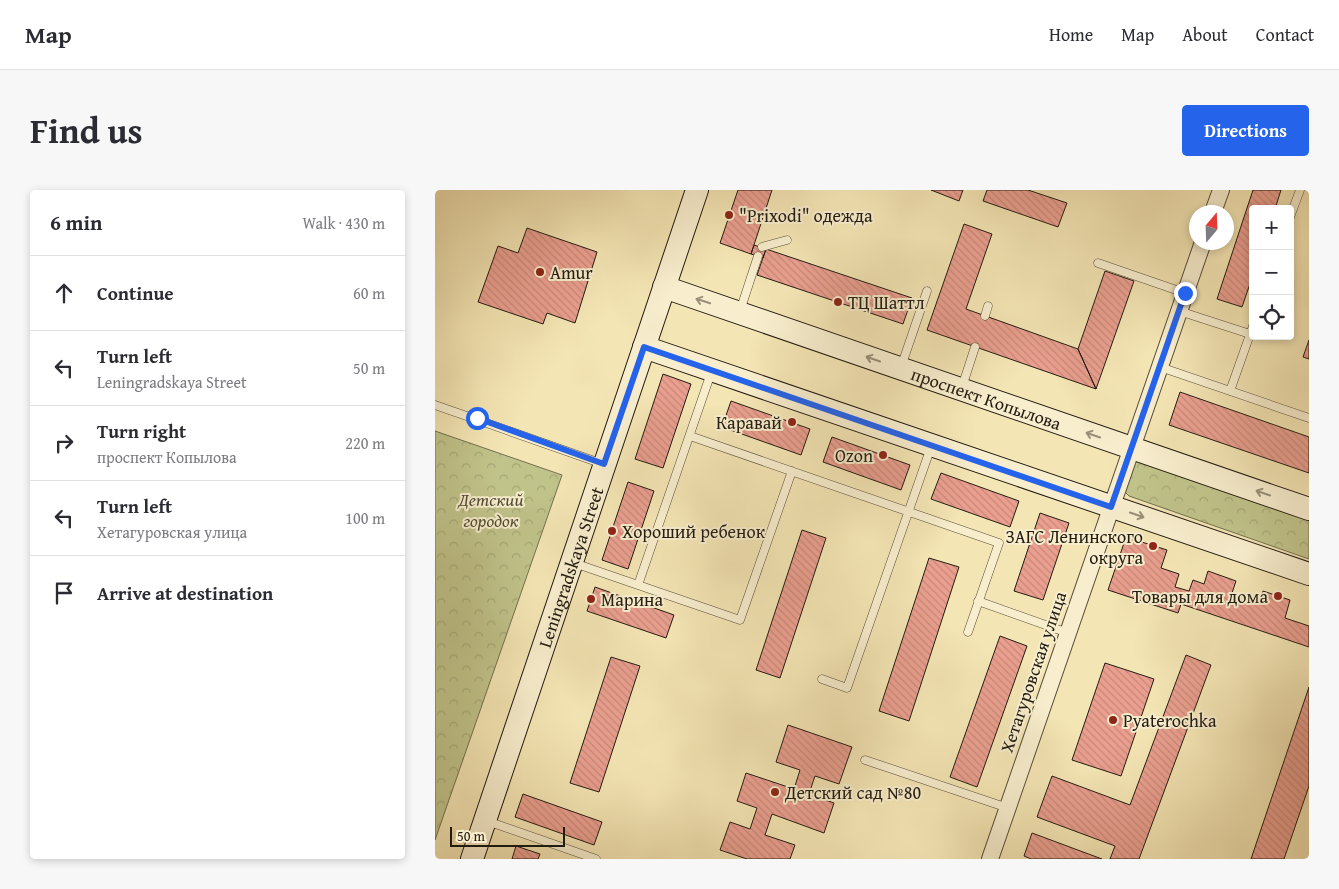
<!DOCTYPE html>
<html lang="en">
<head>
<meta charset="utf-8">
<style>
	:root { --surface:#fff; --page:#f7f7f7; --text:#2b2b33; --muted:#7c7c81; --line:#e1e1e2; --accent:#2563eb }
	body { margin:0; font-family:"Gentium Book Plus",serif; background:var(--page); color:var(--text) }
	.controls { position:absolute; right:15px; top:15px; display:grid; overflow:hidden; border-radius:5px; box-shadow:0 2px 8px #0003 }
	.controls button { width:45px; height:45px; display:grid; place-items:center; padding:0; border:0; border-bottom:1px solid var(--line); background:var(--surface); color:var(--text); font:25px sans-serif }
	.compass { position:absolute; left:754px; top:15px; width:45px; height:45px; border-radius:50%; background:var(--surface); box-shadow:0 2px 8px #0003; rotate:19deg }
	.scale { position:absolute; left:15px; bottom:12px; width:115px; box-sizing:border-box; padding-left:5px; border:2px solid #231c11; border-top:0; font-size:14px; line-height:18px; white-space:nowrap; color:#231c11; -webkit-text-stroke:4px #f8eece; paint-order:stroke }
	.stop { position:absolute; width:15px; height:15px; margin:-11px; border:4px solid #2563eb; border-radius:50%; background:#fff }
	.stop.end { background:#2563eb; border-color:#fff; box-shadow:0 1px 5px #0008 }
	.list { margin:0; padding:0; list-style:none }
	h2 { display:flex; justify-content:space-between; align-items:center; height:65px; margin:0; padding:0 20px; font-size:21px }
	h2 small { font-size:16px; font-weight:400; color:var(--muted) }
	.list li { display:grid; grid-template-columns:32px 1fr auto; gap:15px; align-items:center; box-sizing:border-box; height:75px; padding:0 20px; border-top:1px solid var(--line) }
	.list b { display:block; font-size:19px; white-space:nowrap }
	.list p { margin:0; font-size:16px; white-space:nowrap; color:var(--muted) }
	.list em { font-size:16px; font-style:normal; color:var(--muted) }
	.icon { flex:none; width:28px; height:28px; fill:none; stroke:currentColor; stroke-width:2; stroke-linecap:round; stroke-linejoin:round }
	.map { position:relative; flex:none; width:874px; height:669px; overflow:hidden; border-radius:5px }
	header { display:flex; align-items:center; gap:30px; box-sizing:border-box; height:70px; padding:0 25px; background:var(--surface); border-bottom:1px solid var(--line) }
	header strong { font-size:24px }
	nav { display:flex; gap:28px; margin-inline-start:auto; font-size:18px }
	.intro { display:flex; align-items:center; justify-content:space-between; box-sizing:border-box; height:120px; padding:0 30px }
	h1 { margin:0; font-size:35px }
	.button { padding:12px 22px; border-radius:5px; background:var(--accent); color:#fff; font-size:18px; font-weight:700 }
	main { display:flex; gap:30px; padding:0 30px }
	aside { flex:1; background:var(--surface); border-radius:5px; box-shadow:0 2px 8px #0003 }
	.map>svg:first-child { display:block }
	.park { fill:url(#park-crowns); stroke:#72704e }
	.building { fill:url(#building-back-hatch); stroke:#231c11 }
	.lines { fill:none; stroke-linecap:round; stroke-linejoin:round }
	.lane-casing { stroke:#574e3a; stroke-width:9 }
	.street-casing { stroke:#574e3a; stroke-width:18 }
	.secondary-casing { stroke:#231c11; stroke-width:24 }
	.lane { stroke:#f8eece; stroke-width:8 }
	.street { stroke:#f8eece; stroke-width:16 }
	.secondary { stroke:#f8eece; stroke-width:22 }
	.oneway { stroke:#989079 }
	.route { stroke:#2563eb; stroke-width:6 }
	.poi-dot { fill:#8f2418; stroke:#f8eece; stroke-width:2 }
	.labels { text-anchor:middle; dominant-baseline:central; stroke-width:4; stroke-linejoin:round; paint-order:stroke }
	.poi-label { font-size:18px; fill:#231c11; stroke:#f8eece; text-anchor:start }
	.street-label { font-size:18px; fill:#231c11; stroke:#f8eece }
	.park-label { font-size:18px; font-style:italic; fill:#524e35; stroke:#f8eece }
</style>
</head>
<body>
<header>
<strong>Map</strong>
<nav><a>Home</a><a>Map</a><a>About</a><a>Contact</a></nav>
</header>
<div class="intro"><h1>Find us</h1><a class="button">Directions</a></div>
<main>
<aside>
<h2>6 min<small>Walk · 430 m</small></h2>
<ul class="list">
<li><svg class="icon" aria-label="ahead" viewBox="0 0 24 24"><path d="M12 20V5M6 11l6-6 6 6"/></svg><div><b>Continue</b></div><em>60 m</em></li>
<li><svg class="icon" aria-label="left" viewBox="0 0 24 24"><path d="M17 20v-9H6M10 6l-5 5 5 5"/></svg><div><b>Turn left</b><p>Leningradskaya Street</p></div><em>50 m</em></li>
<li><svg class="icon" aria-label="right" viewBox="0 0 24 24"><path d="M7 20v-9h11M14 6l5 5-5 5"/></svg><div><b>Turn right</b><p>проспект Копылова</p></div><em>220 m</em></li>
<li><svg class="icon" aria-label="left" viewBox="0 0 24 24"><path d="M17 20v-9H6M10 6l-5 5 5 5"/></svg><div><b>Turn left</b><p>Хетагуровская улица</p></div><em>100 m</em></li>
<li><svg class="icon" aria-label="arrive" viewBox="0 0 24 24"><path d="M6 21V4h12l-3 4 3 4H6"/></svg><div><b>Arrive at destination</b></div></li>
</ul>
</aside>
<div class="map">
<svg width="874" height="669" viewBox="0 0 874 669">
	<defs>
		<pattern id="park-crowns" width="20" height="18" patternUnits="userSpaceOnUse" patternTransform="scale(1.25)"><rect width="20" height="18" fill="#c0c38a"/><path d="M2 6a3 3 0 1 1 6 0M12 15a3 3 0 1 1 6 0" fill="none" stroke="#a5a776"/></pattern>
		<pattern id="building-back-hatch" width="6" height="6" patternUnits="userSpaceOnUse" patternTransform="scale(1.25)"><rect width="6" height="6" fill="#ea9f8f"/><path d="M-1 5l2 2M0 0l6 6M5-1l2 2" fill="none" stroke="#c8887a"/></pattern>
	</defs>
	<rect width="100%" height="100%" fill="#f4e5b4"/>
	<filter id="stains"><feTurbulence type="fractalNoise" baseFrequency=".004" numOctaves="4"/><feColorMatrix values="0 0 0 0 .2 0 0 0 0 .09 0 0 0 0 .02 0 0 0 .5 -.17"/></filter>
	<radialGradient id="worn" r=".72"><stop offset=".6" stop-color="#630" stop-opacity="0"/><stop offset="1" stop-color="#630" stop-opacity=".3"/></radialGradient>
	<path class="park" d="M0,241L127,285L0,650Z
		M702,271L874,329V369L694,306L689,301L688,285Z"/>
	<path class="building" d="M303,0H337L316,64L285,53Z
		M496,0H528L524,11Z
		M552,0H593L632,13L623,37L548,11Z
		M818,0H846L840,19H818V85L807,117L782,109Z
		M529,34L557,44L531,119L643,159L661,199L492,140Z
		M92,38L162,62L140,133L112,123L108,134L43,112L63,56L83,63Z
		M319,55L331,59L328,68L316,64Z
		M331,59L477,108L468,134L322,85Z
		M670,81L699,91L661,199L643,159Z
		M874,150V169L868,167Z
		M228,184L256,194L228,278L200,269Z
		M745,202L874,247V283L734,235Z
		M296,211L375,239L366,265L287,237Z
		M397,247L475,275L466,300L388,272Z
		M506,283L584,311L575,337L496,309Z
		M193,292L219,301L193,379L167,370Z
		M605,323L634,333L608,410L579,401Z
		M367,340L391,348L345,488L321,480Z
		M691,347L732,360L726,378L744,384L740,397L754,401L758,390L769,394L773,381L801,391L797,403L824,412L828,401L855,410L850,428L874,436V457L746,414L743,423L673,400Z
		M494,368L524,377L474,531L444,521Z
		M160,397L239,425L231,448L152,421Z
		M565,446L592,456L542,597L515,587Z
		M751,465L776,475L704,669H675L680,656L602,627L617,586L695,615Z
		M176,467L205,476L164,602L135,593Z
		M670,473L719,489L686,586L637,570Z
		M874,497V596L849,669H816Z
		M353,535L417,557L404,594L380,586L374,604L399,613L389,643L337,624L330,645L360,655L355,669H312L285,660L295,632L315,639L322,618L302,611L311,583L359,599L365,580L341,572Z
		M88,604L167,632L159,655L80,627Z
		M597,643L667,669H596L589,666Z
		M81,656L105,664L103,669H77Z"/>
	<g class="lines">
		<g class="lane-casing">
			<path id="lane" d="M855,27L865,0
				M327,57L352,50
				M663,73L750,103
				M305,121L323,66
				M744,121L815,144
				M550,126L553,116
				M466,177L492,101
				M725,177L874,228
				M276,183L203,395L305,430L357,281
				M527,197L540,157
				M795,201L818,136
				M0,215L168,274
				M255,246L564,353L533,442
				M139,373L203,395
				M543,411L633,443
				M387,489L412,498L496,257
				M430,570L573,618
				M52,631L161,669"/>
		</g>
		<g class="street-casing">
			<path id="street" d="M778,22L786,0
				M555,669L768,52"/>
		</g>
		<g class="secondary-casing">
			<g id="secondary">
				<path id="s1" d="M229,97L874,319"/>
				<path d="M209,157L874,384"/>
				<path id="s2" d="M37,669L262,0"/>
			</g>
		</g>
		<use href="#lane" class="lane"/>
		<use href="#street" class="street"/>
		<use href="#secondary" class="secondary"/>
	</g>
	<defs><path id="oneway-shaft" d="M-6 0H5M1.5-3L5.5 0L1.5 3" fill="none" stroke-width="1.6" stroke-linecap="round" stroke-linejoin="round" transform="scale(1.25)"/></defs>
	<g class="oneway">
		<use href="#oneway-shaft" transform="translate(268 111) rotate(-162)"/>
		<use href="#oneway-shaft" transform="translate(438 169) rotate(-161)"/>
		<use href="#oneway-shaft" transform="translate(658 245) rotate(-161)"/>
		<use href="#oneway-shaft" transform="translate(828 303) rotate(-161)"/>
		<use href="#oneway-shaft" transform="translate(702 325) rotate(19)"/>
	</g>
	<g class="lines">
		<path class="route" d="M42,228L169,274L209,157L676,317L750,103"/>
	</g>
	<g class="poi-dot">
		<circle cx="294" cy="25" r="5"/>
		<circle cx="105" cy="82" r="5"/>
		<circle cx="403" cy="112" r="5"/>
		<circle cx="357" cy="232" r="5"/>
		<circle cx="448" cy="265" r="5"/>
		<circle cx="177" cy="341" r="5"/>
		<circle cx="718" cy="356" r="5"/>
		<circle cx="843" cy="406" r="5"/>
		<circle cx="156" cy="409" r="5"/>
		<circle cx="678" cy="530" r="5"/>
		<circle cx="340" cy="602" r="5"/>
	</g>
	<g class="labels">
		<g class="poi-label">
			<text x="304" y="25">"Prixodi" одежда</text>
			<text x="115" y="82">Amur</text>
			<text x="413" y="112">ТЦ Шаттл</text>
			<text x="347" y="232" text-anchor="end">Каравай</text>
			<text x="438" y="265" text-anchor="end">Ozon</text>
			<text x="187" y="341">Хороший ребенок</text>
			<text x="708" y="346" text-anchor="end">ЗАГС Ленинского<tspan x="708" dy="21">округа</tspan></text>
			<text x="833" y="406" text-anchor="end">Товары для дома</text>
			<text x="166" y="409">Марина</text>
			<text x="688" y="530">Pyaterochka</text>
			<text x="350" y="602">Детский сад №80</text>
		</g>
		<g class="street-label">
			<text stroke="none"><textPath href="#s1" startOffset="341">проспект Копылова</textPath></text>
			<text stroke="none"><textPath href="#s2" startOffset="308">Leningradskaya Street</textPath></text>
			<text transform="translate(598 482) rotate(-71)">Хетагуровская улица</text>
		</g>
		<g class="park-label">
			<text x="56" y="309">Детский<tspan x="56" dy="21">городок</tspan></text>
		</g>
	</g>
	<rect width="100%" height="100%" filter="url(#stains)"/>
	<rect width="100%" height="100%" fill="url(#worn)"/>
</svg>
<div class="controls">
<button>+</button>
<button>−</button>
<button><svg class="icon" aria-label="locate" viewBox="0 0 24 24"><circle cx="12" cy="12" r="6"/><path d="M12 2v4M12 18v4M2 12h4M18 12h4"/></svg></button>
</div>
<svg class="compass" viewBox="-18 -18 36 36"><path d="M0-13l5 13h-10z" fill="#e53935"/><path d="M0 13l5-13h-10z" fill="#7c7c81"/></svg>
<div class="scale">50 m</div>
<div class="stop" style="left:42px;top:228px"></div>
<div class="stop end" style="left:750px;top:103px"></div>
</div>
</main>
</body>
</html>
